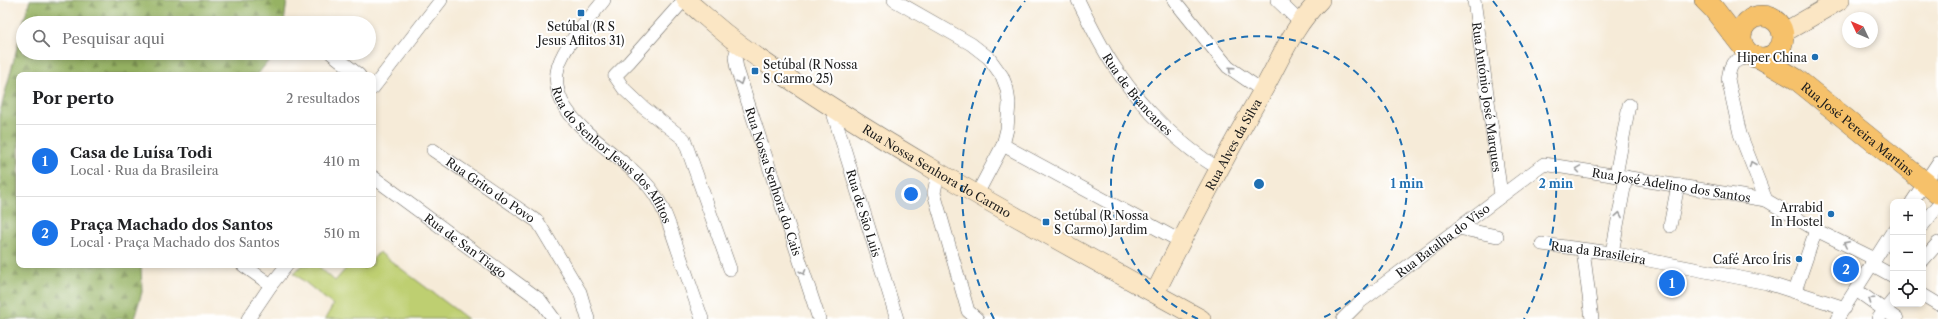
<!DOCTYPE html>
<html lang="pt">
<head>
<meta charset="utf-8">
<style>
	:root { --surface:#fff; --page:#f2f2f2; --text:#202124; --muted:#757577; --line:#e0e0e0; --accent:#1a73e8 }
	body { margin:0; font-family:"Libre Caslon Text",serif; background:var(--page); color:var(--text) }
	.controls { position:absolute; right:12px; bottom:12px; display:grid; overflow:hidden; border-radius:8px; box-shadow:0 2px 6px #0003 }
	.controls button { width:36px; height:36px; display:grid; place-items:center; padding:0; border:0; border-bottom:1px solid var(--line); background:var(--surface); color:var(--text); font:20px sans-serif }
	.compass { position:absolute; left:1842px; top:12px; width:36px; height:36px; border-radius:50%; background:var(--surface); box-shadow:0 2px 6px #0003; rotate:314deg }
	.you { position:absolute; left:911px; top:194px; width:14px; height:14px; margin:-10px; border:3px solid #fff; border-radius:50%; background:#1a73e8; box-shadow:0 0 0 6px #1a73e833 }
	.badge { display:grid; place-items:center; width:26px; height:26px; border-radius:50%; background:var(--accent); color:#fff; font-size:13px; font-weight:700 }
	.pin { position:absolute; translate:-50% -50%; border:2px solid #fff; box-shadow:0 1px 4px #0006 }
	.list { margin:0; padding:0; list-style:none }
	h2 { display:flex; justify-content:space-between; align-items:center; height:52px; margin:0; padding:0 16px; font-size:17px }
	h2 small { font-size:13px; font-weight:400; color:var(--muted) }
	.list li { display:grid; grid-template-columns:26px 1fr auto; gap:12px; align-items:center; box-sizing:border-box; height:72px; padding:0 16px; border-top:1px solid var(--line) }
	.list b { display:block; font-size:15px; white-space:nowrap }
	.list p { margin:0; font-size:13px; white-space:nowrap; color:var(--muted) }
	.list em { font-size:13px; font-style:normal; color:var(--muted) }
	.icon { flex:none; width:22px; height:22px; fill:none; stroke:currentColor; stroke-width:2; stroke-linecap:round; stroke-linejoin:round }
	.map { position:relative; flex:none; width:1938px; height:319px; overflow:hidden }
	.search { position:absolute; background:var(--surface); box-shadow:0 2px 6px #0003; left:16px; top:16px; width:360px; height:44px; display:flex; align-items:center; gap:10px; box-sizing:border-box; padding:0 14px; border-radius:22px; color:var(--muted); font-size:15px }
	.panel { position:absolute; background:var(--surface); box-shadow:0 2px 6px #0003; left:16px; top:72px; width:360px; height:196px; border-radius:8px }
	.map>svg:first-child { display:block }
	.grass { fill:#becf71; stroke:#6d7646 }
	.forest { fill:url(#forest-firs); stroke:#596740 }
	.lines { fill:none; stroke-linecap:round; stroke-linejoin:round }
	.street-casing { stroke:#68645e; stroke-width:14 }
	.secondary-casing { stroke:#68645e; stroke-width:20 }
	.primary-casing { stroke:#68645e; stroke-width:22 }
	.street { stroke:#fff; stroke-width:13 }
	.secondary { stroke:#fbe6c4; stroke-width:19 }
	.primary { stroke:#f6c16b; stroke-width:21 }
	.oneway { stroke:#999 }
	.ring { fill:none; stroke:#1f6fb2; stroke-width:2; stroke-dasharray:7 5 }
	.poi-dot { fill:#1f6fb2; stroke:#fff; stroke-width:1.5 }
	.labels { text-anchor:middle; dominant-baseline:central; stroke-width:4; stroke-linejoin:round; paint-order:stroke }
	.poi-label { font-size:12px; fill:#1c1c1c; stroke:#fff; text-anchor:end }
	.street-label { font-size:12px; fill:#1c1c1c; stroke:#fff }
	.centre { fill:#1f6fb2; stroke:#fff; stroke-width:2 }
	.ring-label { font-size:12px; text-anchor:middle; font-weight:bold; fill:#1f6fb2; stroke:#fff; stroke-width:4; stroke-linejoin:round; paint-order:stroke }
</style>
</head>
<body>
<div class="map">
<svg width="1938" height="319" viewBox="0 0 1938 319">
	<defs>
		<pattern id="forest-firs" width="22" height="20" patternUnits="userSpaceOnUse"><rect width="22" height="20" fill="#96b263"/><path d="M5 1l3.5 6h-7zM16 11l3.5 6h-7z" fill="#7a9051"/></pattern>
	</defs>
	<rect width="100%" height="100%" fill="#fff"/>
	<filter id="ink" filterUnits="userSpaceOnUse"><feTurbulence type="fractalNoise" baseFrequency=".025" numOctaves="2"/><feDisplacementMap in="SourceGraphic" scale="8" xChannelSelector="R" yChannelSelector="G"/><feConvolveMatrix kernelMatrix="1 2 1 2 8 2 1 2 1" color-interpolation-filters="sRGB"/></filter>
	<filter id="wash" filterUnits="userSpaceOnUse"><feTurbulence type="fractalNoise" baseFrequency=".012" numOctaves="4" result="noise"/><feDisplacementMap in="SourceGraphic" scale="16" xChannelSelector="R" yChannelSelector="G"/><feGaussianBlur stdDeviation="0.9" result="paint"/><feColorMatrix in="noise" values="0 0 0 0 0 0 0 0 0 0 0 0 0 0 0 0 0 1.4 0 .05"/><feComposite in="paint" operator="in"/></filter>
	<g filter="url(#wash)">
		<rect width="100%" height="100%" fill="#f6ebd8"/>
		<path class="grass" d="M379,252L468,319H325L333,305L294,273L302,265H317L335,281L349,265H360L364,269L367,265H373V259Z"/>
		<path class="forest" d="M30,0H287L284,23H23Z
			M23,25V53H275L257,75H19V265H141L142,292L134,319H0V112Z"/>
	</g>
	<g filter="url(#ink)">
		<g class="lines">
			<g class="street-casing">
				<g id="street">
					<path id="s1" d="M604,0C591,17 574,34 564,53C529,115 624,150 653,192C665,209 671,230 678,250C686,273 694,296 702,319"/>
					<path d="M684,0L629,62L615,76L624,89L644,108L684,139L730,269"/>
					<path d="M894,0L971,44L989,58L1002,76L1007,89L1009,103L1007,129L1003,145L977,194"/>
					<path id="s2" d="M1078,0C1090,24 1102,50 1118,72C1144,110 1180,145 1219,169"/>
					<path d="M1174,0L1228,67L1263,91"/>
					<path d="M1277,0L1301,23"/>
					<path id="s3" d="M1474,0L1501,195"/>
					<path id="s4" d="M739,44L735,57L737,69L819,319"/>
					<path d="M331,53L359,75"/>
					<path d="M1754,57L1740,59L1733,63L1730,69L1728,79L1740,134L1766,200"/>
					<path d="M373,88L441,0"/>
					<path id="s5" d="M831,106L897,319"/>
					<path d="M1003,145L1180,241"/>
					<path id="s6" d="M433,150L538,222L580,292L588,319"/>
					<path d="M938,173L934,193L968,311L977,319"/>
					<path d="M1616,175L1629,105"/>
					<path id="s7" d="M373,177L540,300L554,319"/>
					<path d="M1912,202L1938,163"/>
					<path d="M1923,225L1938,206"/>
					<path d="M1670,226L1678,185"/>
					<path d="M1458,228L1497,236"/>
					<path id="s8" d="M1542,244L1612,253L1767,283L1845,308"/>
					<path d="M1583,250L1592,319"/>
					<path d="M1612,253L1626,177"/>
					<path d="M1923,260L1938,243"/>
					<path d="M1871,264L1893,276"/>
					<path d="M243,265L271,285"/>
					<path d="M1856,290L1897,319"/>
					<path d="M1795,291L1816,230"/>
					<path d="M1923,295L1938,304"/>
					<path d="M248,319L271,285L287,265"/>
					<path id="s9" d="M1343,319L1360,302L1544,164L1766,200L1816,230L1875,259"/>
					<path d="M1837,319L1893,231"/>
					<path d="M1878,319L1893,300"/>
				</g>
			</g>
			<g class="secondary-casing">
				<g id="secondary">
					<path id="s10" d="M686,0C704,15 721,31 740,45C886,149 1045,233 1201,319"/>
					<path d="M1783,33L1840,0"/>
					<path id="s11" d="M1155,293C1189,225 1224,158 1262,92C1280,60 1293,26 1320,0"/>
				</g>
			</g>
			<g class="primary-casing">
				<g id="primary">
					<path d="M1705,0L1713,8L1744,48"/>
					<circle cx="1762" cy="37" r="21"/>
					<path id="s12" d="M1760,58L1796,79L1938,193"/>
				</g>
			</g>
			<use href="#street" class="street"/>
			<use href="#secondary" class="secondary"/>
			<use href="#primary" class="primary"/>
		</g>
		<defs><path id="oneway-chevron" d="M-2-3.5L2.5 0L-2 3.5" fill="none" stroke-width="1.6" stroke-linecap="round" stroke-linejoin="round"/></defs>
		<g class="oneway">
			<use href="#oneway-chevron" transform="translate(1231 69) rotate(-138)"/>
			<use href="#oneway-chevron" transform="translate(740 82) rotate(73)"/>
			<use href="#oneway-chevron" transform="translate(1752 164) rotate(-112)"/>
			<use href="#oneway-chevron" transform="translate(1578 169) rotate(-171)"/>
			<use href="#oneway-chevron" transform="translate(1619 215) rotate(-80)"/>
			<use href="#oneway-chevron" transform="translate(1846 244) rotate(-154)"/>
			<use href="#oneway-chevron" transform="translate(803 272) rotate(72)"/>
			<use href="#oneway-chevron" transform="translate(1871 300) rotate(-145)"/>
		</g>
	</g>
	<g class="ring">
		<path d="M1198 319A148 148 0 1 1 1320 319"/>
		<path d="M994 319A297 297 0 0 1 1025 1M1493 1A297 297 0 0 1 1524 319"/>
	</g>
	<g class="poi-dot">
		<rect x="577" y="9" width="8" height="8" rx="2"/>
		<circle cx="1815" cy="57" r="4"/>
		<rect x="751" y="67" width="8" height="8" rx="2"/>
		<circle cx="1831" cy="214" r="4"/>
		<rect x="1042" y="218" width="8" height="8" rx="2"/>
		<circle cx="1799" cy="259" r="4"/>
	</g>
	<g class="labels">
		<g class="poi-label">
			<text x="581" y="26" text-anchor="middle">Setúbal (R S<tspan x="581" dy="14">Jesus Aflitos 31)</tspan></text>
			<text x="1807" y="57">Hiper China</text>
			<text x="763" y="64" text-anchor="start">Setúbal (R Nossa<tspan x="763" dy="14">S Carmo 25)</tspan></text>
			<text x="1823" y="207">Arrabid<tspan x="1823" dy="14">In Hostel</tspan></text>
			<text x="1054" y="215" text-anchor="start">Setúbal (R Nossa<tspan x="1054" dy="14">S Carmo) Jardim</tspan></text>
			<text x="1791" y="259">Café Arco Íris</text>
		</g>
		<g class="street-label">
			<text stroke="none"><textPath href="#s2" startOffset="112">Rua de Brancanes</textPath></text>
			<text stroke="none"><textPath href="#s3" startOffset="98">Rua António José Marques</textPath></text>
			<text stroke="none"><textPath href="#s12" startOffset="121">Rua José Pereira Martins</textPath></text>
			<text stroke="none"><textPath href="#s11" startOffset="168">Rua Alves da Silva</textPath></text>
			<text stroke="none"><textPath href="#s1" startOffset="191">Rua do Senhor Jesus dos Aflitos</textPath></text>
			<text stroke="none"><textPath href="#s10" startOffset="304">Rua Nossa Senhora do Carmo</textPath></text>
			<text stroke="none"><textPath href="#s4" startOffset="144">Rua Nossa Senhora do Cais</textPath></text>
			<text stroke="none"><textPath href="#s9" startOffset="383">Rua José Adelino dos Santos</textPath></text>
			<text stroke="none"><textPath href="#s6" startOffset="70">Rua Grito do Povo</textPath></text>
			<text stroke="none"><textPath href="#s5" startOffset="112">Rua de São Luis</textPath></text>
			<text stroke="none"><textPath href="#s9" startOffset="127">Rua Batalha do Viso</textPath></text>
			<text stroke="none"><textPath href="#s7" startOffset="115">Rua de San'Tiago</textPath></text>
			<text stroke="none"><textPath href="#s8" startOffset="57">Rua da Brasileira</textPath></text>
		</g>
	</g>
	<circle cx="1259" cy="184" r="6" class="centre"/>
	<g class="ring-label">
		<text x="1407" y="188">1 min</text>
		<text x="1556" y="188">2 min</text>
	</g>
</svg>
<div class="controls">
<button>+</button>
<button>−</button>
<button><svg class="icon" aria-label="locate" viewBox="0 0 24 24"><circle cx="12" cy="12" r="6"/><path d="M12 2v4M12 18v4M2 12h4M18 12h4"/></svg></button>
</div>
<svg class="compass" viewBox="-18 -18 36 36"><path d="M0-13l5 13h-10z" fill="#e53935"/><path d="M0 13l5-13h-10z" fill="#757577"/></svg>
<div class="you"></div>
<div class="pin badge" style="left:1672px;top:283px">1</div>
<div class="pin badge" style="left:1846px;top:269px">2</div>
<div class="search"><svg class="icon" aria-label="search" viewBox="0 0 24 24"><circle cx="10" cy="10" r="6"/><path d="M15 15l6 6"/></svg>Pesquisar aqui</div>
<section class="panel">
<h2>Por perto<small>2 resultados</small></h2>
<ul class="list">
<li><span class="badge">1</span><div><b>Casa de Luísa Todi</b><p>Local · Rua da Brasileira</p></div><em>410 m</em></li>
<li><span class="badge">2</span><div><b>Praça Machado dos Santos</b><p>Local · Praça Machado dos Santos</p></div><em>510 m</em></li>
</ul>
</section>
</div>
</body>
</html>
